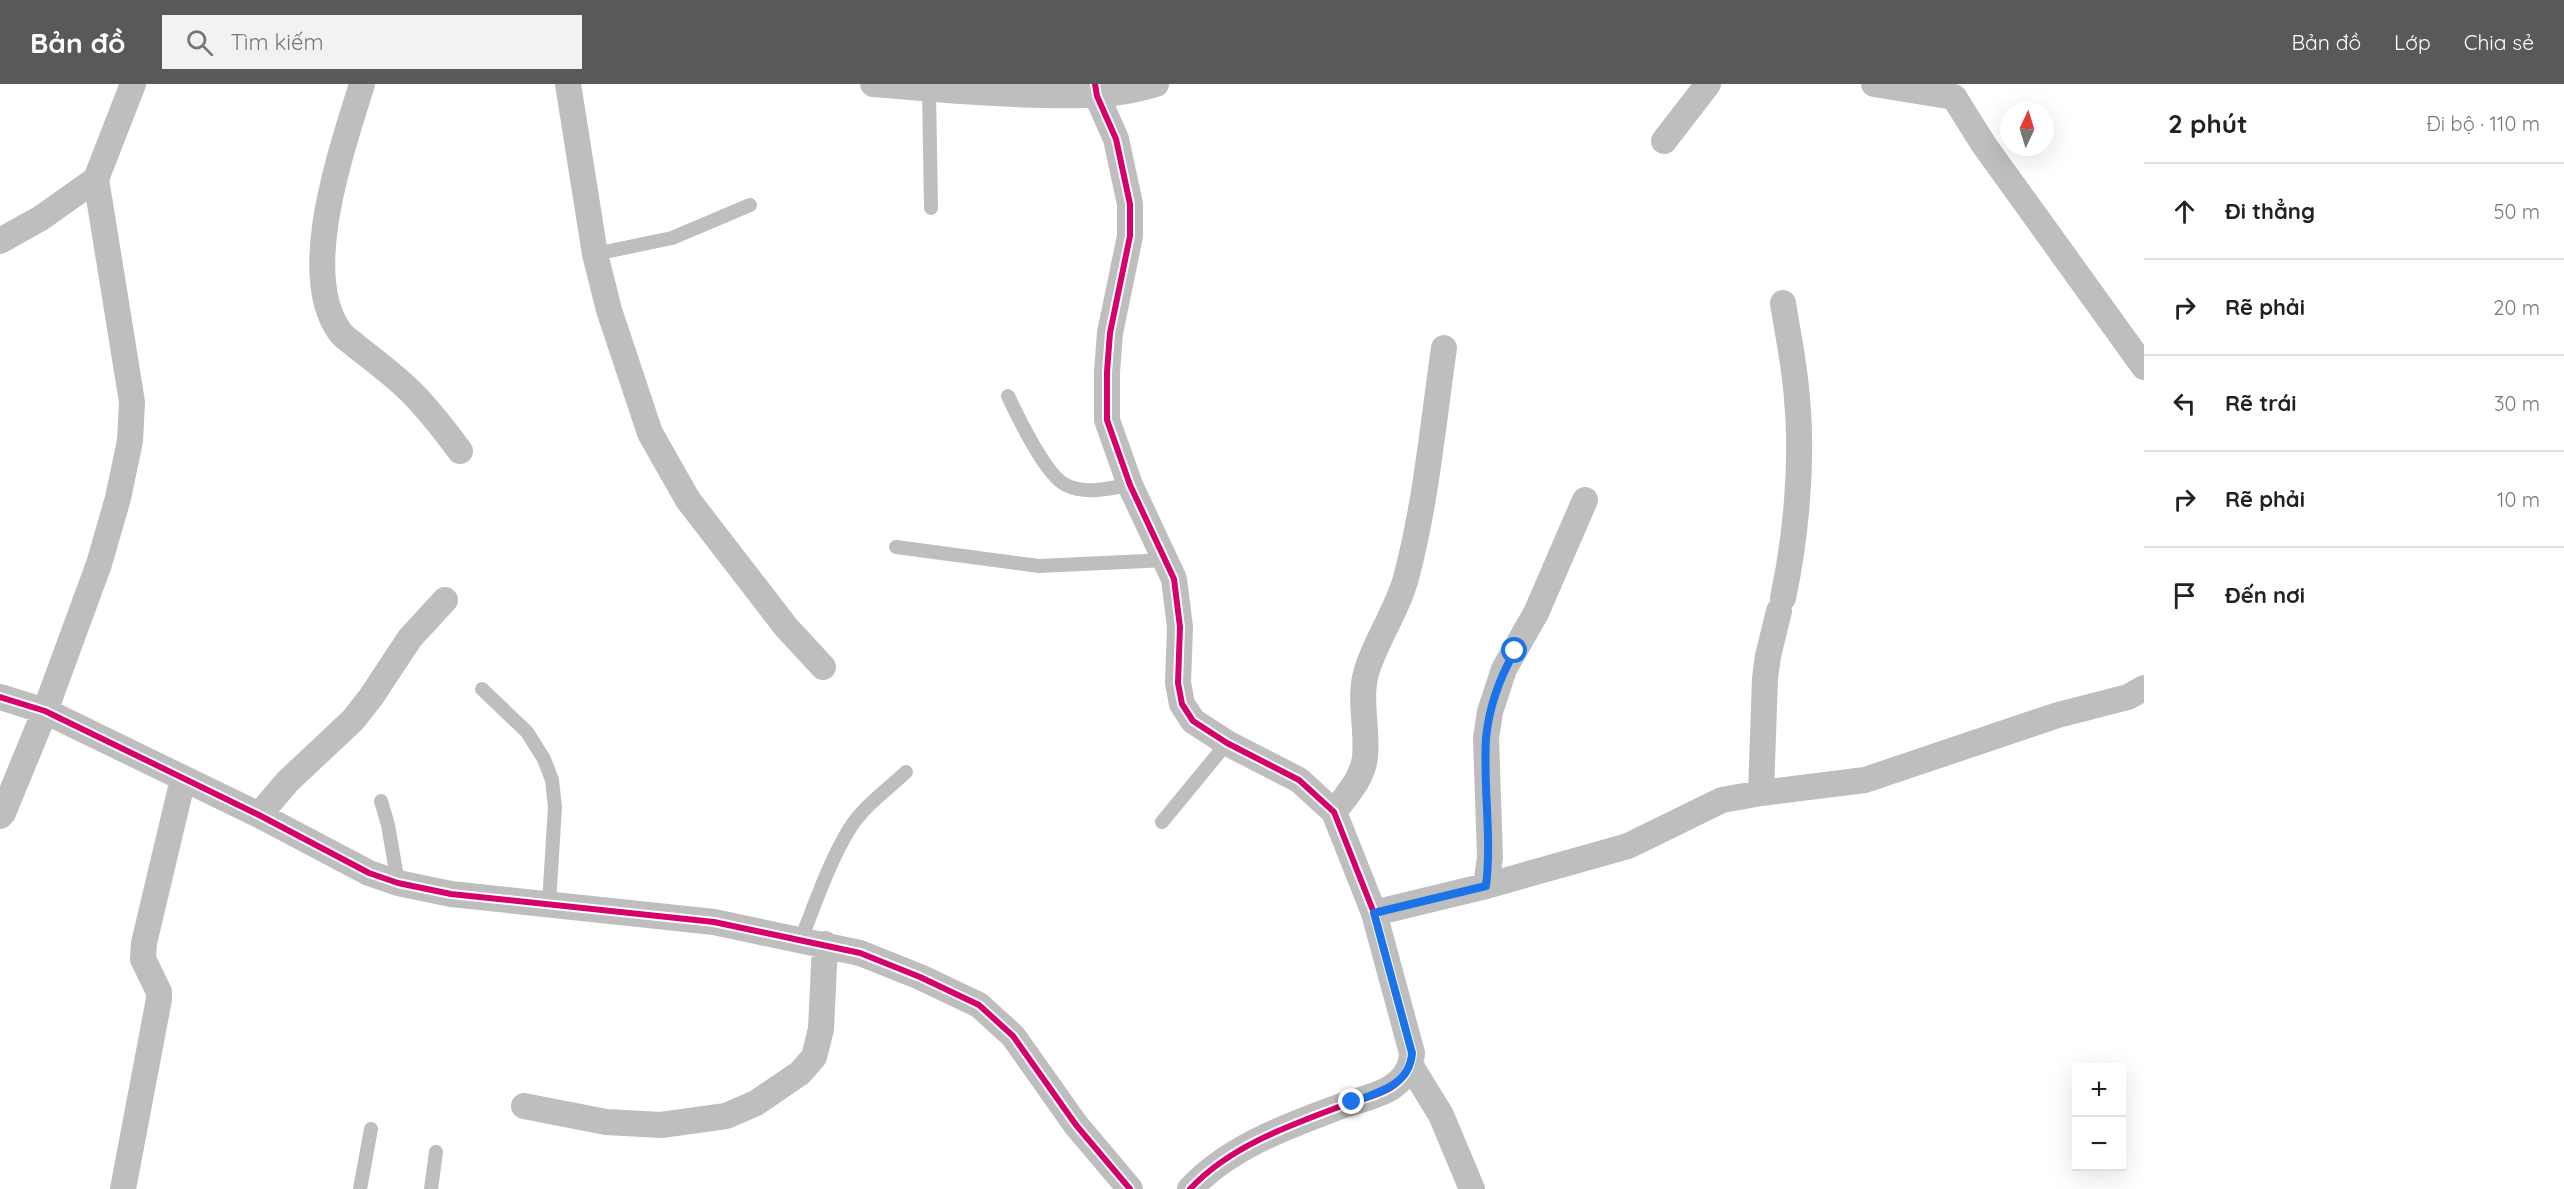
<!DOCTYPE html>
<html lang="vi">
<head>
<meta charset="utf-8">
<style>
	:root { --surface:#fff; --page:#f2f2f2; --text:#222; --muted:#767676; --line:#e0e0e0; --accent:#595959 }
	body { margin:0; font-family:Quicksand,sans-serif; background:var(--page); color:var(--text) }
	.controls { position:absolute; right:18px; bottom:18px; display:grid; overflow:hidden; border-radius:0px; box-shadow:0 6px 24px #0002 }
	.controls button { width:54px; height:54px; display:grid; place-items:center; padding:0; border:0; border-bottom:2px solid var(--line); background:var(--surface); color:var(--text); font:30px sans-serif }
	.compass { position:absolute; left:2000px; top:18px; width:54px; height:54px; border-radius:50%; background:var(--surface); box-shadow:0 6px 24px #0002; rotate:4deg }
	.stop { position:absolute; width:18px; height:18px; margin:-14px; border:4px solid #1a73e8; border-radius:50%; background:#fff }
	.stop.end { background:#1a73e8; border-color:#fff; box-shadow:0 2px 6px #0008 }
	.list { margin:0; padding:0; list-style:none }
	h2 { display:flex; justify-content:space-between; align-items:center; height:78px; margin:0; padding:0 24px; font-size:26px }
	h2 small { font-size:20px; font-weight:400; color:var(--muted) }
	.list li { display:grid; grid-template-columns:39px 1fr auto; gap:18px; align-items:center; box-sizing:border-box; height:96px; padding:0 24px; border-top:2px solid var(--line) }
	.list b { display:block; font-size:22px; white-space:nowrap }
	.list em { font-size:20px; font-style:normal; color:var(--muted) }
	.icon { flex:none; width:33px; height:33px; fill:none; stroke:currentColor; stroke-width:2; stroke-linecap:round; stroke-linejoin:round }
	.map { position:relative; flex:none; width:2144px; height:1105px; overflow:hidden }
	header { display:flex; align-items:center; gap:36px; box-sizing:border-box; height:84px; padding:0 30px; background:var(--accent); color:#fff }
	header strong { font-size:28px }
	nav { display:flex; gap:33px; margin-inline-start:auto; font-size:21px }
	.search { width:420px; height:54px; background:var(--page); display:flex; align-items:center; gap:15px; box-sizing:border-box; padding:0 21px; border-radius:0px; color:var(--muted); font-size:22px }
	main { display:flex }
	aside { flex:1; background:var(--surface) }
	.map>svg:first-child { display:block }
	.lines { fill:none; stroke-linecap:round; stroke-linejoin:round }
	.lane { stroke:#bebebe; stroke-width:14 }
	.street { stroke:#bebebe; stroke-width:26 }
	.cycleway-casing { stroke:#fff; stroke-width:10 }
	.cycleway { stroke:#d6006c; stroke-width:6 }
	.route { stroke:#1a73e8; stroke-width:8 }
</style>
</head>
<body>
<header>
<strong>Bản đồ</strong>
<div class="search"><svg class="icon" aria-label="search" viewBox="0 0 24 24"><circle cx="10" cy="10" r="6"/><path d="M15 15l6 6"/></svg>Tìm kiếm</div>
<nav><a>Bản đồ</a><a>Lớp</a><a>Chia sẻ</a></nav>
</header>
<main>
<div class="map">
<svg width="2144" height="1105" viewBox="0 0 2144 1105">
	<rect width="100%" height="100%" fill="#fff"/>
	<g class="lines">
		<path class="lane" d="M929,5L931,124
			M595,170L672,154L750,121
			M1008,312C1018,333 1046,392 1066,401C1086,411 1110,404 1130,401
			M896,463L1039,482L1167,476
			M482,605L527,648L544,675L552,696L555,723L549,819
			M381,717L388,741L398,799
			M1162,738L1227,659
			M801,855C816,818 829,778 850,744C864,722 887,706 906,688
			M360,1105L371,1045
			M431,1105L436,1068"/>
		<path class="street" d="M362,0C343,63 297,189 340,248C344,254 352,258 357,263C374,276 391,289 407,304C427,323 443,344 460,367
			M568,0L595,170L609,226L650,349L688,416L786,543L823,583
			M873,0C930,5 986,10 1043,11C1082,12 1119,12 1156,0
			M1095,0L1097,12L1116,55L1130,120V152L1110,249L1107,288V336L1130,401L1174,495L1180,543L1178,599L1182,620L1193,637L1227,659L1299,696L1334,728L1374,829L1412,969C1411,984 1405,994 1392,1003C1377,1013 1354,1017 1336,1024C1285,1043 1228,1064 1190,1105
			M1874,0L1954,13L1984,61L2144,283
			M1664,57L1708,0
			M0,157L41,134L96,95
			M1783,514C1796,453 1803,377 1797,315C1795,283 1788,251 1783,219
			M0,613L45,627L259,731L369,789L398,799L451,810L714,838L860,869L920,893L979,921L1013,952L1076,1041L1130,1105
			M1761,709L1765,594L1768,572L1779,527
			M1334,728C1346,712 1363,694 1365,673C1368,645 1358,613 1367,586C1377,554 1397,527 1406,494C1426,419 1433,340 1444,264
			M259,731L288,697L353,636L371,613L410,554L445,516
			M0,732L3,729L45,627L99,480L118,414L130,357L132,318L96,95L133,0
			M1486,802L1490,773L1486,654L1490,628L1504,585L1536,529L1585,416
			M1374,829L1486,802L1628,762L1722,716L1761,709L1865,696L2058,631L2128,613L2144,604
			M1411,982L1441,1031L1472,1105
			M524,1022L606,1038L661,1041L726,1032L756,1019L800,989L814,973L821,945L825,860
			M123,1105L159,915V908L143,875L144,859L183,695"/>
		<g class="cycleway-casing">
			<path id="cycleway" d="M1095,0L1097,12L1116,55L1130,120V152L1110,249L1107,288V336L1130,401L1174,495L1180,543L1178,599L1182,620L1193,637L1227,659L1299,696L1334,728L1374,829L1412,969C1411,984 1405,994 1392,1003C1377,1013 1354,1017 1336,1024C1285,1043 1228,1064 1190,1105
				M0,613L45,627L259,731L369,789L398,799L451,810L714,838L860,869L920,893L979,921L1013,952L1076,1041L1130,1105"/>
		</g>
		<use href="#cycleway" class="cycleway"/>
	</g>
	<g class="lines">
		<path class="route" d="M1352,1018C1378,1009 1410,1001 1412,969L1374,829L1486,802C1492,752 1483,703 1486,654C1489,624 1500,593 1515,567"/>
	</g>
</svg>
<div class="controls">
<button>+</button>
<button>−</button>
</div>
<svg class="compass" viewBox="-18 -18 36 36"><path d="M0-13l5 13h-10z" fill="#e53935"/><path d="M0 13l5-13h-10z" fill="#767676"/></svg>
<div class="stop" style="left:1515px;top:567px"></div>
<div class="stop end" style="left:1352px;top:1018px"></div>
</div>
<aside>
<h2>2 phút<small>Đi bộ · 110 m</small></h2>
<ul class="list">
<li><svg class="icon" aria-label="ahead" viewBox="0 0 24 24"><path d="M12 20V5M6 11l6-6 6 6"/></svg><div><b>Đi thẳng</b></div><em>50 m</em></li>
<li><svg class="icon" aria-label="right" viewBox="0 0 24 24"><path d="M7 20v-9h11M14 6l5 5-5 5"/></svg><div><b>Rẽ phải</b></div><em>20 m</em></li>
<li><svg class="icon" aria-label="left" viewBox="0 0 24 24"><path d="M17 20v-9H6M10 6l-5 5 5 5"/></svg><div><b>Rẽ trái</b></div><em>30 m</em></li>
<li><svg class="icon" aria-label="right" viewBox="0 0 24 24"><path d="M7 20v-9h11M14 6l5 5-5 5"/></svg><div><b>Rẽ phải</b></div><em>10 m</em></li>
<li><svg class="icon" aria-label="arrive" viewBox="0 0 24 24"><path d="M6 21V4h12l-3 4 3 4H6"/></svg><div><b>Đến nơi</b></div></li>
</ul>
</aside>
</main>
</body>
</html>
